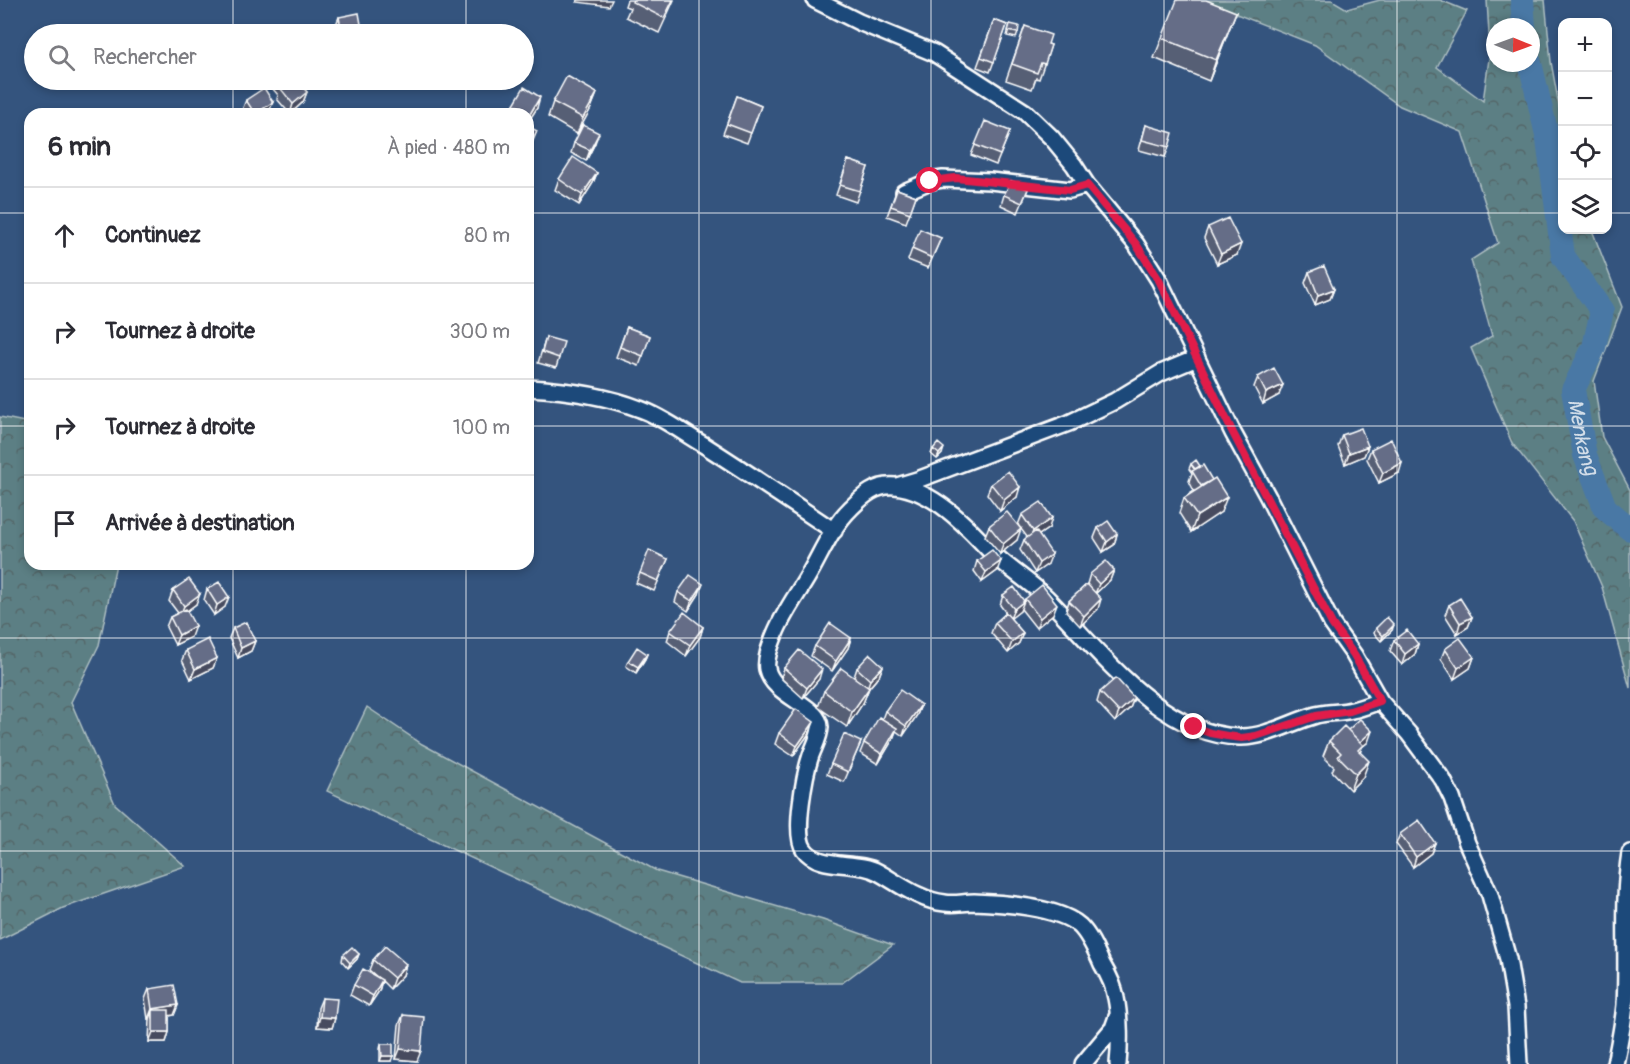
<!DOCTYPE html>
<html lang="fr">
<head>
<meta charset="utf-8">
<style>
	:root { --surface:#fff; --page:#f7f7f7; --text:#2b2b33; --muted:#7c7c81; --line:#e1e1e2 }
	body { margin:0; font-family:Pangolin,sans-serif; background:var(--page); color:var(--text) }
	.controls { position:absolute; right:18px; top:18px; display:grid; overflow:hidden; border-radius:12px; box-shadow:0 3px 9px #0003 }
	.controls button { width:54px; height:54px; display:grid; place-items:center; padding:0; border:0; border-bottom:2px solid var(--line); background:var(--surface); color:var(--text); font:30px sans-serif }
	.compass { position:absolute; left:1486px; top:18px; width:54px; height:54px; border-radius:50%; background:var(--surface); box-shadow:0 3px 9px #0003; rotate:91deg }
	.stop { position:absolute; width:18px; height:18px; margin:-14px; border:4px solid #e11d48; border-radius:50%; background:#fff }
	.stop.end { background:#e11d48; border-color:#fff; box-shadow:0 2px 6px #0008 }
	.list { margin:0; padding:0; list-style:none }
	h2 { display:flex; justify-content:space-between; align-items:center; height:78px; margin:0; padding:0 24px; font-size:26px }
	h2 small { font-size:20px; font-weight:400; color:var(--muted) }
	.list li { display:grid; grid-template-columns:39px 1fr auto; gap:18px; align-items:center; box-sizing:border-box; height:96px; padding:0 24px; border-top:2px solid var(--line) }
	.list b { display:block; font-size:22px; white-space:nowrap }
	.list em { font-size:20px; font-style:normal; color:var(--muted) }
	.icon { flex:none; width:33px; height:33px; fill:none; stroke:currentColor; stroke-width:2; stroke-linecap:round; stroke-linejoin:round }
	.map { position:relative; flex:none; width:1630px; height:1064px; overflow:hidden }
	.search { position:absolute; background:var(--surface); box-shadow:0 3px 9px #0003; left:24px; top:24px; width:510px; height:66px; display:flex; align-items:center; gap:15px; box-sizing:border-box; padding:0 21px; border-radius:33px; color:var(--muted); font-size:22px }
	.panel { position:absolute; background:var(--surface); box-shadow:0 3px 9px #0003; left:24px; top:108px; width:510px; height:462px; border-radius:18px }
	.map>svg:first-child { display:block }
	.forest { fill:url(#forest-crowns); stroke:#aebfc2; stroke-width:1.5; fill-rule:evenodd }
	.lines { fill:none; stroke-linecap:round; stroke-linejoin:round }
	.river { stroke:#4a78a5; stroke-width:24 }
	.minor-casing { stroke:#fff; stroke-width:20 }
	.minor { stroke:#1f4a7a; stroke-width:15 }
	.wall { fill:#575e74; stroke:#fff; stroke-width:1.5 }
	.shaded-wall { fill:#474c5e; stroke:#fff; stroke-width:1.5 }
	.building { fill:#656d87; stroke:#fff; stroke-width:1.5 }
	.route { stroke:#e11d48; stroke-width:8 }
	.grid { fill:none; stroke:#fff; stroke-width:1.5; stroke-opacity:0.55 }
	.labels { text-anchor:middle; dominant-baseline:central; stroke-width:4.5; stroke-linejoin:round; paint-order:stroke }
	.water-label { font-size:21px; font-style:italic; fill:#d2dde8; stroke:#1f4a7a }
</style>
</head>
<body>
<div class="map">
<svg width="1630" height="1064" viewBox="0 0 1630 1064">
	<defs>
		<pattern id="forest-crowns" width="20" height="18" patternUnits="userSpaceOnUse" patternTransform="scale(1.5)"><rect width="20" height="18" fill="#5c7f84"/><path d="M2 6a3 3 0 1 1 6 0M12 15a3 3 0 1 1 6 0" fill="none" stroke="#546668"/></pattern>
	</defs>
	<rect width="100%" height="100%" fill="#34547e"/>
	<filter id="ink" filterUnits="userSpaceOnUse"><feTurbulence type="fractalNoise" baseFrequency=".0167" numOctaves="2"/><feDisplacementMap in="SourceGraphic" scale="12" xChannelSelector="R" yChannelSelector="G"/><feConvolveMatrix kernelMatrix="1 2 1 2 8 2 1 2 1" color-interpolation-filters="sRGB"/></filter>
	<g filter="url(#ink)">
		<path class="forest" d="M1201,0H1332L1347,9L1380,0H1440L1467,11L1437,67L1483,101L1490,52L1487,0H1545L1551,62L1562,122V230H1592L1622,307L1594,381L1602,437L1630,490V688L1602,587L1573,521L1512,443L1471,348L1492,336L1471,260L1498,243L1462,132L1400,106L1315,45ZM1495,27H1531V63H1495Z
			M0,417L30,423V564H116L99,645L71,702L115,804L185,866L63,908L0,940Z
			M367,707L422,744L657,871L823,920L893,945L842,983H740L327,791Z"/>
		<g class="lines">
			<g class="river">
				<path d="M1522,0L1524,27"/>
				<path id="s1" d="M1530,63L1548,139L1563,256L1602,311L1594,347L1573,390L1585,455L1605,508L1630,529"/>
			</g>
			<g class="minor-casing">
				<path id="minor" d="M815,0L859,22L934,53L1025,112L1052,138L1074,165L1087,185L1136,244L1159,280L1233,433L1268,497L1332,624L1354,655L1380,701L1409,734L1443,780L1452,798L1467,843L1490,895L1508,959L1516,1007L1519,1064
					M904,192L930,181L943,179L990,181L1070,190L1087,185
					M528,388C567,390 604,395 640,409C663,417 683,433 704,445C748,473 791,502 834,531
					M897,486L917,480L1069,423L1115,401L1161,373L1197,358
					M1083,1064L1113,1028L1117,1017
					M1118,1064C1120,1045 1120,1017 1116,998C1114,986 1108,974 1102,964C1096,951 1090,936 1080,926C1059,907 1002,903 974,902C964,902 954,905 945,903C921,901 899,884 878,872C856,860 818,870 804,849C793,834 805,773 811,755C814,747 820,736 820,727C819,705 773,696 767,669C765,658 771,644 775,634C783,614 797,595 808,576C821,554 832,526 851,508C863,496 876,484 895,486C933,490 966,525 990,551C1008,568 1029,581 1047,598C1098,649 1160,735 1239,737C1265,738 1291,722 1316,715C1328,712 1341,713 1352,710C1362,708 1371,704 1380,701
					M1615,1064C1619,1044 1623,1025 1625,1005C1628,954 1622,903 1630,853"/>
			</g>
			<use href="#minor" class="minor"/>
		</g>
		<path class="wall" d="M627,0H674L659,33L626,17L630,8L625,6Z
			M1236,12L1209,81L1154,58L1162,38Z
			M339,17L361,34H337L335,27Z
			M994,20L1007,25L990,72L977,67Z
			M1010,24L1018,33L1016,38L1007,36Z
			M1025,26L1048,44L1051,45L1039,79L1036,78L1032,89L1006,80Z
			M34,56V69L31,62L33,57Z
			M269,80H299L298,82L307,92L303,102L290,114L277,99L278,95L268,83Z
			M597,93L591,108L577,134L548,117L553,102Z
			M737,96L761,106L747,143L723,134Z
			M246,100L269,112L267,114H245L242,110Z
			M514,104L537,108L528,122V114H510Z
			M1146,125L1169,147L1165,157L1139,150Z
			M1010,131L996,165L971,155L975,145Z
			M574,143H595L586,161L571,153Z
			M848,160L868,167L856,202L836,195Z
			M597,173L593,183L579,205L555,190L559,179Z
			M897,189L916,196L906,223L887,216Z
			M1028,189L1018,213L1001,205L1004,195Z
			M1208,227L1237,255L1217,264L1204,238Z
			M941,238L928,268L908,260L912,249Z
			M1309,272L1334,289L1330,299L1315,305L1305,283Z
			M627,327L650,336L639,366L616,357Z
			M546,337L559,358L556,368L538,363Z
			M1258,377L1279,395L1263,404L1254,387Z
			M1342,435L1368,446L1364,456L1345,464L1338,446Z
			M933,449L942,454L937,459L931,454Z
			M1371,449L1399,473L1379,483L1367,459Z
			M1191,464L1221,512L1191,532L1179,513L1184,498L1194,491L1189,481L1192,473L1189,469Z
			M991,484L1017,497L1000,511L987,494Z
			M1022,515L1049,528L1039,535L1048,564L1035,573L1020,550L1024,540L1027,537L1018,525Z
			M989,526L1017,540L1000,554L985,536Z
			M1098,528L1117,534L1114,545L1103,552L1094,538Z
			M668,559L654,591L636,583L640,573Z
			M977,561L997,571L982,582L974,571Z
			M1114,570L1110,580L1096,593L1098,609L1080,626L1066,611L1069,601L1087,584L1090,574Z
			M207,589L225,607L214,615L204,600Z
			M173,590L196,604L187,611L191,637L175,645L166,627L170,617L178,613L169,601Z
			M678,592L699,594L688,611L675,602Z
			M1003,595L1024,601L1025,599L1053,614L1036,628L1021,609L1020,611L1010,618L1023,633L1019,643L1008,653L991,633L995,623L1006,613L1000,605Z
			M1449,605L1472,617L1468,627L1457,634L1445,615Z
			M703,627L700,637L686,656L667,641L670,631Z
			M233,628L255,641L251,651L238,658L229,638Z
			M1376,628L1392,630L1381,641L1374,633Z
			M851,638L848,648L832,671L811,656L815,646Z
			M1394,640L1418,644L1415,654L1402,665L1390,651Z
			M1445,649L1474,657L1470,668L1454,679L1441,659Z
			M186,650L217,658L213,668L191,679L182,660Z
			M647,654L645,659L636,673L626,666L628,661Z
			M883,666L879,676L869,688L863,703L847,727L818,707L824,691L854,677L857,668Z
			M784,668L819,679L803,698L781,678Z
			M1100,692L1134,698L1130,708L1115,722L1097,702Z
			M921,705L917,715L903,736L896,731L893,739L878,764L860,753L864,743L882,719L885,711Z
			M1348,730L1368,742L1362,747L1360,753L1363,777L1350,790L1332,771L1334,767L1323,756L1329,741Z
			M810,732L793,756L775,744L779,733Z
			M861,742L844,782L827,774L831,764Z
			M1400,834L1435,843L1431,853L1413,867L1396,844Z
			M359,954L357,959L348,968L342,961L343,955Z
			M373,960L406,964L403,975L390,989L382,981L379,991L369,1006L350,995L354,985L378,978L369,970Z
			M149,989L178,1005L174,1015L169,1016V1032L166,1042H149L150,1019H148L145,999Z
			M322,998L335,1018L332,1028L317,1027L318,1008Z
			M403,1015L417,1061L396,1059L399,1025Z
			M381,1044L391,1061H380V1049Z"/>
		<path class="shaded-wall" d="M578,0H612L609,6L577,2Z
			M1236,12L1228,32L1209,81L1216,60Z
			M362,30L361,34H342Z
			M307,92L303,102L290,114L293,104Z
			M597,93L591,108L577,134L583,118Z
			M540,97L537,108L528,122L530,114Z
			M273,102L269,112L267,114H255Z
			M537,131L533,141L528,150V146Z
			M599,133L595,143L586,161L590,150Z
			M597,173L593,183L579,205L582,195Z
			M1241,244L1237,255L1217,264L1221,254Z
			M1334,289L1330,299L1315,305L1318,295Z
			M1283,385L1279,395L1263,404L1266,393Z
			M1368,446L1364,456L1345,464L1349,453Z
			M944,448L942,454L937,459L939,454Z
			M1402,463L1399,473L1379,483L1383,473Z
			M1020,487L1017,497L1000,511L1004,500Z
			M1227,497L1221,512L1191,532L1197,516Z
			M1052,518L1049,528L1030,541L1033,531Z
			M1021,529L1017,540L1000,554L1003,544Z
			M1117,534L1114,545L1103,552L1107,542Z
			M1052,554L1048,564L1035,573L1039,563Z
			M1001,561L997,571L982,582L986,572Z
			M1114,570L1110,580L1095,594L1099,584Z
			M703,584L699,594L688,611L692,601Z
			M200,594L196,604L180,616L184,606Z
			M229,597L225,607L214,615L217,605Z
			M1101,599L1098,609L1080,626L1084,616Z
			M1024,601L1020,611L1010,619L1014,609Z
			M1057,604L1053,614L1036,628L1040,618Z
			M1472,617L1468,627L1457,634L1460,623Z
			M1394,625L1392,630L1381,641L1383,636Z
			M195,626L191,637L175,645L179,635Z
			M703,627L700,637L686,656L690,645Z
			M1023,633L1019,643L1008,653L1012,642Z
			M851,638L848,648L832,671L836,661Z
			M255,641L251,651L238,658L241,648Z
			M1418,644L1415,654L1402,665L1405,654Z
			M647,654L645,659L636,673L638,667Z
			M1474,657L1470,668L1454,679L1458,668Z
			M217,658L213,668L191,679L195,669Z
			M883,666L879,676L866,691L870,680Z
			M822,669L819,679L803,698L807,688Z
			M869,688L863,703L847,727L852,712Z
			M1134,698L1130,708L1115,722L1119,712Z
			M921,705L917,715L903,736L906,726Z
			M814,722L810,732L793,756L797,746Z
			M897,728L893,739L878,764L882,754Z
			M1372,731L1368,742L1362,747L1357,761L1352,765L1360,742Z
			M1369,761L1363,777L1350,790L1356,774Z
			M1435,843L1431,853L1413,867L1416,857Z
			M359,954L357,959L348,968L350,963Z
			M406,964L403,975L390,989L394,978Z
			M382,980L379,991L369,1006L373,996Z
			M178,1005L174,1015L153,1018V1010L150,1019H148L152,1009Z
			M320,1017L335,1018L332,1028L317,1027Z
			M153,1032H169L166,1042H149Z
			M400,1049L421,1051L417,1061L396,1059Z
			M382,1056H393L391,1061H380Z"/>
		<path class="building" d="M633,0H673L664,18L632,2Z
			M1177,0H1206L1236,12L1216,60L1162,38Z
			M359,13L362,30L342,34L339,17Z
			M994,20L1007,25L994,62L981,57Z
			M1010,24L1019,26L1018,33L1008,31Z
			M1025,26L1051,35L1048,44L1051,45L1045,64L1041,63L1037,73L1012,64Z
			M567,76L597,93L583,118L553,102Z
			M278,80H296L307,92L293,104L281,89L283,86Z
			M524,87L540,97L530,114L514,104Z
			M264,88L273,102L255,114L246,100Z
			M737,96L761,106L751,133L727,124Z
			M985,121L1010,131L1000,155L975,145Z
			M583,125L599,133L590,150L574,143Z
			M1146,125L1173,133L1169,147L1142,140Z
			M528,126L537,131L528,146Z
			M573,157L597,173L582,195L559,179Z
			M848,160L868,167L860,191L840,185Z
			M1011,181L1028,189L1022,203L1004,195Z
			M897,189L916,196L910,213L891,206Z
			M1228,218L1241,244L1221,254L1208,227Z
			M920,229L941,238L932,258L912,249Z
			M1324,266L1334,289L1318,295L1309,272Z
			M627,327L650,336L643,356L620,347Z
			M546,337L564,342L559,358L542,352Z
			M1274,368L1283,385L1266,393L1258,377Z
			M1361,428L1368,446L1349,453L1342,435Z
			M1391,439L1402,463L1383,473L1371,449Z
			M938,443L944,448L939,454L933,449Z
			M1196,460L1200,466L1195,469L1191,464Z
			M1203,465L1212,480L1201,486L1192,471Z
			M1008,471L1020,487L1004,500L991,484Z
			M1215,478L1227,497L1197,516L1184,498Z
			M1041,502L1052,518L1033,531L1022,515Z
			M1007,512L1021,529L1003,544L989,526Z
			M1108,521L1117,534L1107,542L1098,528Z
			M1036,531L1052,554L1039,563L1024,540Z
			M649,550L668,559L658,581L640,573Z
			M992,550L1001,561L986,572L977,561Z
			M1106,561L1114,570L1099,584L1090,574Z
			M690,575L703,584L692,601L678,592Z
			M189,579L200,594L184,606L173,590Z
			M219,582L229,597L217,605L207,589Z
			M1087,584L1101,599L1084,616L1069,601Z
			M1042,585L1057,604L1040,618L1025,599Z
			M1014,587L1024,601L1014,609L1003,595Z
			M1460,598L1472,617L1460,623L1449,605Z
			M186,609L195,626L179,635L170,617Z
			M684,612L703,627L690,645L670,631Z
			M1006,613L1023,633L1012,642L995,623Z
			M1387,617L1394,625L1383,636L1376,628Z
			M246,622L255,641L241,648L233,628Z
			M830,623L851,638L836,661L815,646Z
			M1407,630L1418,644L1405,654L1394,640Z
			M1460,638L1474,657L1458,668L1445,649Z
			M208,639L217,658L195,669L186,650Z
			M637,647L647,654L638,667L628,661Z
			M799,650L822,669L807,688L784,668Z
			M870,654L883,666L870,680L857,668Z
			M841,668L869,688L852,712L824,691Z
			M1116,678L1134,698L1119,712L1100,692Z
			M900,690L921,705L906,726L885,711Z
			M796,709L814,722L797,746L779,733Z
			M879,717L897,728L882,754L864,743Z
			M1360,719L1372,731L1360,742L1348,730Z
			M1344,726L1363,745L1358,750L1369,761L1356,774L1338,756L1341,753L1329,741Z
			M844,734L861,742L848,772L831,764Z
			M1419,820L1435,843L1416,857L1400,834Z
			M385,946L406,964L394,978L373,960Z
			M352,947L359,954L350,963L343,955Z
			M363,969L382,980L373,996L354,985Z
			M174,985L178,1005L152,1009L149,989Z
			M322,998L337,999L335,1018L320,1017Z
			M153,1010H169V1032H153Z
			M403,1015L424,1017L421,1051L400,1049Z
			M381,1044H393V1056H382Z"/>
	</g>
	<g class="lines" filter="url(#ink)">
		<path class="route" d="M930,181L956,178L1070,190L1087,185L1136,244L1159,280L1233,433L1332,624L1354,655L1380,701L1350,711L1316,716L1256,736L1242,738L1227,736L1210,733L1194,727"/>
	</g>
	<path class="grid" d="M233,0V34M466,0V34M699,0V1064M931,0V1064M1164,0V1064M1397,0V1064M233,80V114M466,80V114M0,213H30M528,213H1562M1608,213H1630M0,426H30M528,426H1630M233,564V1064M466,564V1064M0,638H1630M0,851H1630"/>
	<g class="labels">
		<g class="water-label">
			<text stroke="none"><textPath href="#s1" startOffset="396">Menkang</textPath></text>
		</g>
	</g>
</svg>
<div class="controls">
<button>+</button>
<button>−</button>
<button><svg class="icon" aria-label="locate" viewBox="0 0 24 24"><circle cx="12" cy="12" r="6"/><path d="M12 2v4M12 18v4M2 12h4M18 12h4"/></svg></button>
<button><svg class="icon" aria-label="layers" viewBox="0 0 24 24"><path d="M12 4l9 5-9 5-9-5zM3 14l9 5 9-5"/></svg></button>
</div>
<svg class="compass" viewBox="-18 -18 36 36"><path d="M0-13l5 13h-10z" fill="#e53935"/><path d="M0 13l5-13h-10z" fill="#7c7c81"/></svg>
<div class="stop" style="left:930px;top:181px"></div>
<div class="stop end" style="left:1194px;top:727px"></div>
<div class="search"><svg class="icon" aria-label="search" viewBox="0 0 24 24"><circle cx="10" cy="10" r="6"/><path d="M15 15l6 6"/></svg>Rechercher</div>
<section class="panel">
<h2>6 min<small>À pied · 480 m</small></h2>
<ul class="list">
<li><svg class="icon" aria-label="ahead" viewBox="0 0 24 24"><path d="M12 20V5M6 11l6-6 6 6"/></svg><div><b>Continuez</b></div><em>80 m</em></li>
<li><svg class="icon" aria-label="right" viewBox="0 0 24 24"><path d="M7 20v-9h11M14 6l5 5-5 5"/></svg><div><b>Tournez à droite</b></div><em>300 m</em></li>
<li><svg class="icon" aria-label="right" viewBox="0 0 24 24"><path d="M7 20v-9h11M14 6l5 5-5 5"/></svg><div><b>Tournez à droite</b></div><em>100 m</em></li>
<li><svg class="icon" aria-label="arrive" viewBox="0 0 24 24"><path d="M6 21V4h12l-3 4 3 4H6"/></svg><div><b>Arrivée à destination</b></div></li>
</ul>
</section>
</div>
</body>
</html>
